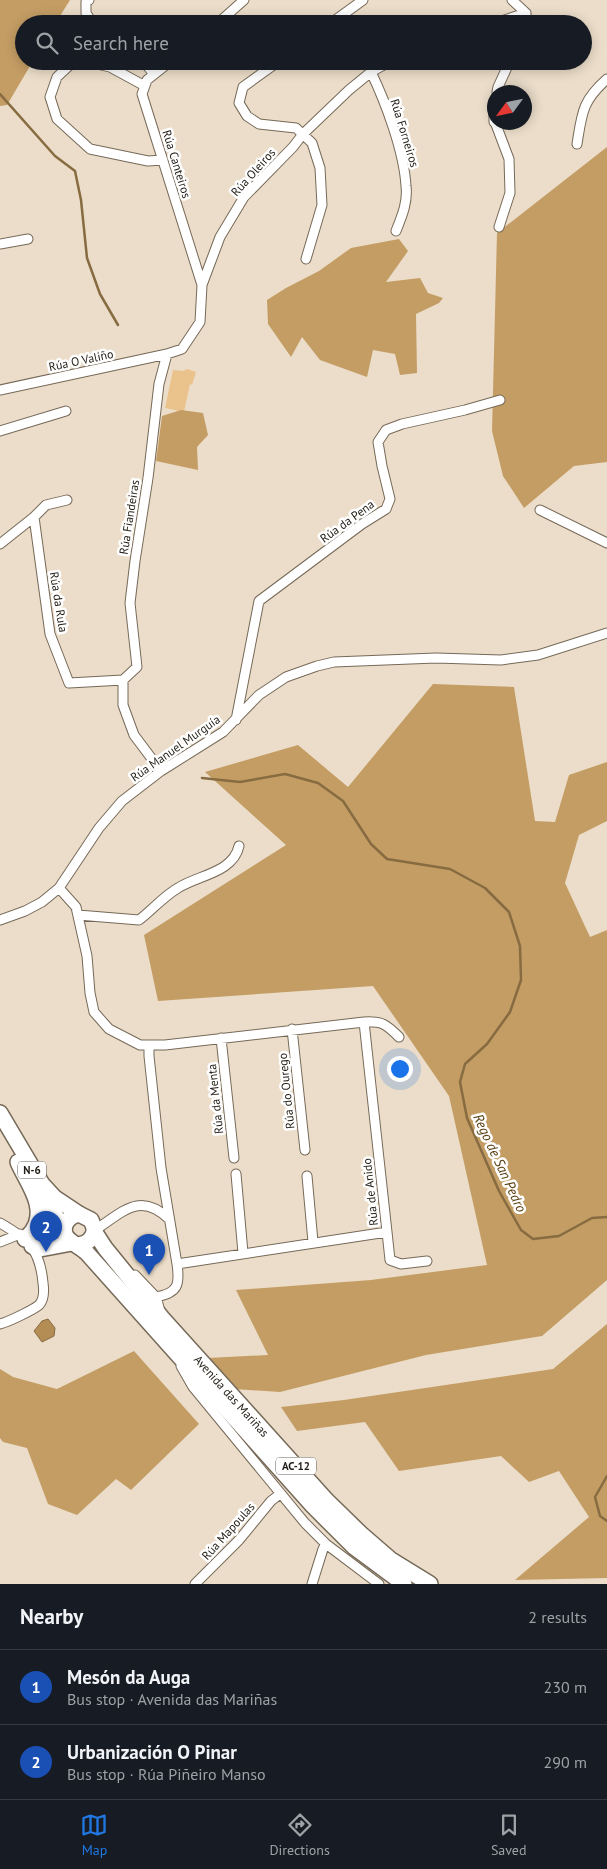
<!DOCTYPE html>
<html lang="en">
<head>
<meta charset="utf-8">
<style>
	:root { --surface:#171b24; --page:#20242c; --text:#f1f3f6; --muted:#9ea1a6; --line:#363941; --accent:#2078e2 }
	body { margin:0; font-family:"PT Sans",sans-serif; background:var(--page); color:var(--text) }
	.compass { position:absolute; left:487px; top:85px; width:45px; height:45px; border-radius:50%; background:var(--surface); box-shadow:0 2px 12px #0003; rotate:237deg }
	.you { position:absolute; left:399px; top:1068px; width:18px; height:18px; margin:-12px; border:4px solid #fff; border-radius:50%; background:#1a73e8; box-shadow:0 0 0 8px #1a73e833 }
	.badge { display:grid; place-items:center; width:32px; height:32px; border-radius:50%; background:var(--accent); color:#fff; font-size:16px; font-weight:700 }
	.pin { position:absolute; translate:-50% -41px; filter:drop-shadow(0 1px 2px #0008) }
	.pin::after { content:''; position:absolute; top:26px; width:18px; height:15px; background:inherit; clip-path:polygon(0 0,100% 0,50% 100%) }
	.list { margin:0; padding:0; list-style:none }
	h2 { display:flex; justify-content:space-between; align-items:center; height:65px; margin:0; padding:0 20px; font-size:21px }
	h2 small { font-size:16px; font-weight:400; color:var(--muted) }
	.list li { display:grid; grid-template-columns:32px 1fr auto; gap:15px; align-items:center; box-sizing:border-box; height:75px; padding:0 20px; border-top:1px solid var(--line) }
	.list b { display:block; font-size:19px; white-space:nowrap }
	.list p { margin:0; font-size:16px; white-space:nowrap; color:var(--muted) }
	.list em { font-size:16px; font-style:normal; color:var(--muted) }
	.icon { flex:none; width:28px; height:28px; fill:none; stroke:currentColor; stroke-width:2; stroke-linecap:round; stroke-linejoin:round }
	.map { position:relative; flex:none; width:607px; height:1584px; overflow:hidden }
	.search { position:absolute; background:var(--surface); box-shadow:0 2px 12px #0003; left:15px; right:15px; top:15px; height:55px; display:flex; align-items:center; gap:12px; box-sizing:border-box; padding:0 18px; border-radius:28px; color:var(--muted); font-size:19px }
	.sheet { height:215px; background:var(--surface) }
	nav { display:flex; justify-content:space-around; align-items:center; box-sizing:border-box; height:70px; border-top:1px solid var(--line); background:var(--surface); font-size:14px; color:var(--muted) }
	nav a { display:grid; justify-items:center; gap:2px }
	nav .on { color:var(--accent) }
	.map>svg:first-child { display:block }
	.green { fill:#eac38c }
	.forest { fill:#c49d64 }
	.water { fill:#b38d54; stroke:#876b41 }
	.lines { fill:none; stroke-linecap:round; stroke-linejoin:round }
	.stream { stroke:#876b41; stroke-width:2.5 }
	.minor-casing { stroke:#766958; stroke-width:11 }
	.trunk-casing { stroke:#766958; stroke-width:18 }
	.minor { stroke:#fff; stroke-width:9 }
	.trunk { stroke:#fff; stroke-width:15 }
	.labels { text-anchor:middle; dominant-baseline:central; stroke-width:5; stroke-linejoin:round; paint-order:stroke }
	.shield { fill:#fff; stroke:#64605b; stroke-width:1 }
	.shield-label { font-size:11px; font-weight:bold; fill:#211c15 }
	.street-label { font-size:12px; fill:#211c15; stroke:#fff }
	.water-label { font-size:14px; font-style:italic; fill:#593e10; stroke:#fff }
</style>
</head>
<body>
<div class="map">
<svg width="607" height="1584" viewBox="0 0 607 1584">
	<rect width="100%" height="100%" fill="#ebddc9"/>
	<path class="green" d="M187,369L196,372L192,385L190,384L184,412L165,408L173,370L183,371Z"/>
	<path class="forest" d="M0,0H70L55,24H24V61H33L7,105L0,106Z
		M607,147V462L574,466L524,508L503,476L492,431L497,233Z
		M399,239L408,251L386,282L420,278L428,293L443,298L439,303L416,314L417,373L400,375L395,354L373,350L367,377L320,360L302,337L291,357L268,324L267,300L286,288L319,271L351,248Z
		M181,410L203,413L208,435L197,447L198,470L156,461L162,416Z
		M433,684L514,687L535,821L555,822L569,775L607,762V821L579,835L565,883L590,937L607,930V1280L542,1336L426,1355L280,1392L234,1389L208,1358L268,1355L236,1290L371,1280L487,1265L449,1096L373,986L158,1001L144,935L286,845L205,772L298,745L348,787Z
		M607,1324V1578L515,1580L589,1517L559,1471L529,1482L501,1456L399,1471L365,1422L297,1431L281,1407L344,1400L553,1369Z
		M134,1351L199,1424L131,1490L116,1479L77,1515L48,1504L27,1448L3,1442L0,1438V1369L13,1377L57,1389Z"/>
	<path class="water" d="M48,1319L55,1328L54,1336L42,1342L34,1331L42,1321Z"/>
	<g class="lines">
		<path class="stream" d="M0,94L55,156L75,171L81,200L87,258L100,294L118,325
			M202,778L240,782L285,774L318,783L343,801L371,844L387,859L450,869L485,888L509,912L520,946L521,980L510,1012L487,1044L465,1064L460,1082L467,1118L499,1191L521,1230L533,1239L559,1236L592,1218L607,1217
			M607,1476L595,1497L600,1516L607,1521"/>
		<g class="minor-casing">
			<path id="minor" d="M89,0L86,2V13L93,24
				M512,0L526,13V24
				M217,24L244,0
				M330,24L363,0
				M492,24L526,13
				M143,61L154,74
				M171,61L147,80L142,94L202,285
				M279,61L243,87L239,103L247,116L259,124L296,128L312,143L320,168L322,205L306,259
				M371,72C386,103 404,152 406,186C408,202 402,216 396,231
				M145,86L110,67L88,62L72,63L57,77L50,97L57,119L90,149L148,161L163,160
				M497,92L498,87L510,61
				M494,109V122
				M495,122L509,159L510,193L499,227
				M577,144C582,113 582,101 607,79
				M0,244L28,239
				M0,390L167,354L182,349L200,322L202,285L220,237L244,197L293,147L303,134L349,90L371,72L391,61
				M0,431L66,411
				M540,510L607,543
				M34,517L50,634L69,683L123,680
				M0,544L34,517L46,505L67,500
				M123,680L137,667L130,603L135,561L148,478L159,384L167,354
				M123,680V705L134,735L161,771
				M236,720L259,601L362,524L386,509L390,499L382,466L378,442L386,430L402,424L465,410L500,400
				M59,888L76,907L87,956L90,993L94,1012L109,1029L140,1045H149
				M78,915L139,920C152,910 164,896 178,888C198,875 233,873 239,846
				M0,920L25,911L42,902L59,888L99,828L122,801L161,771L223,732L259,695L286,677L317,666L334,662L436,658L501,660L538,655L607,633
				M364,1022L387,1232L177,1264L161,1168L149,1056V1045H165Z
				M364,1022C382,1021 386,1024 399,1037
				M292,1029L305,1150
				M221,1038L234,1158
				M236,1174L243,1253
				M307,1176L313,1242
				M0,1223C28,1239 40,1249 43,1283C44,1290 44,1300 39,1305C33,1310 8,1322 0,1324
				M95,1230C123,1212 140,1191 169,1219
				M387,1232L390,1260L401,1264L427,1261
				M0,1242L20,1234
				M135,1275L156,1297L160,1311
				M156,1297C178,1293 180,1285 177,1264
				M181,1366L193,1387L305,1523L326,1544L379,1584
				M195,1584L239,1540L271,1501L280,1494
				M312,1584L323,1549L326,1544"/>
		</g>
		<g class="trunk-casing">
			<g id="trunk">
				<path d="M0,1113L42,1184L55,1198L79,1214"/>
				<path d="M18,1162C27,1183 48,1207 33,1230C31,1234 27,1236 25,1239"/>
				<path d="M42,1194L64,1229"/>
				<path id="s1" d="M94,1231L105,1248L162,1318L327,1501L361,1534L391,1560L430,1584"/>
				<path d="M78,1245C88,1244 92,1239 95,1230L91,1220L79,1214C73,1215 69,1217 66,1223C58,1239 78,1244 87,1253L313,1506L354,1547L404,1584"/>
				<path d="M32,1246L40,1249L72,1243"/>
			</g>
		</g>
		<use href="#minor" class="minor"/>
		<use href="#trunk" class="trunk"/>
	</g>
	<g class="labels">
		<g class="shield">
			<rect x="18" y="1161.5" width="28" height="17" rx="4"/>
			<rect x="276" y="1457.5" width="40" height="17" rx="4"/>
		</g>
		<g class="shield-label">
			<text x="32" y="1170">N-6</text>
			<text x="296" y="1466">AC-12</text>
		</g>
		<g class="street-label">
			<text transform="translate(405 133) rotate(73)">Rúa Forneiros</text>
			<text transform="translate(177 164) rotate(73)">Rúa Canteiros</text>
			<text transform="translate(253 172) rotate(-48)">Rúa Oleiros</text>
			<text transform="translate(81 360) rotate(-12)">Rúa O Valiño</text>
			<text transform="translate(129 517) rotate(-81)">Rúa Fiandeiras</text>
			<text transform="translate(347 521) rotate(-36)">Rúa da Pena</text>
			<text transform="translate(59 602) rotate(81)">Rúa da Rula</text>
			<text transform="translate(175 748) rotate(-35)">Rúa Manuel Murguía</text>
			<text transform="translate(286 1091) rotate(-96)">Rúa do Ourego</text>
			<text transform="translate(215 1099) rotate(-96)">Rúa da Menta</text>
			<text transform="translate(370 1192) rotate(-96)">Rúa de Anido</text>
			<text stroke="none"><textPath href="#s1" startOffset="215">Avenida das Mariñas</textPath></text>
			<text transform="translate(228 1531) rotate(-48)">Rúa Mapoulas</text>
		</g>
		<g class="water-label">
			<text transform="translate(500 1163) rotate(65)">Rego de San Pedro</text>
		</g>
	</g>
</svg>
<svg class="compass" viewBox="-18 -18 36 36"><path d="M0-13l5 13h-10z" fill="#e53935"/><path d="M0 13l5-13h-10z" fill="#9ea1a6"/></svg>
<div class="you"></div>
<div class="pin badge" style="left:149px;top:1275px;background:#1a4fb4">1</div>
<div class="pin badge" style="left:46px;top:1252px;background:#1a4fb4">2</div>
<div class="search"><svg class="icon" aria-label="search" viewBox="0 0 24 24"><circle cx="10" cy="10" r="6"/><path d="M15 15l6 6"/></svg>Search here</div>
</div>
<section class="sheet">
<h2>Nearby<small>2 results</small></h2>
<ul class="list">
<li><span class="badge" style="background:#1a4fb4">1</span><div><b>Mesón da Auga</b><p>Bus stop · Avenida das Mariñas</p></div><em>230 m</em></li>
<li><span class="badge" style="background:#1a4fb4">2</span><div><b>Urbanización O Pinar</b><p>Bus stop · Rúa Piñeiro Manso</p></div><em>290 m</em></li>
</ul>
</section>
<nav>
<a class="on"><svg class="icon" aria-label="map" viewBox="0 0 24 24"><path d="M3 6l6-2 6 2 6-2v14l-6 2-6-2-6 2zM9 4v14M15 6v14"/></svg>Map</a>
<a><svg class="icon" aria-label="directions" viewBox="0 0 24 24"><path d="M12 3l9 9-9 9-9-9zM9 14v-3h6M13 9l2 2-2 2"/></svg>Directions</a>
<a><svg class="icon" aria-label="saved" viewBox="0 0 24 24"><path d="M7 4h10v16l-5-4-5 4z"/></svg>Saved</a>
</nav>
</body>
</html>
